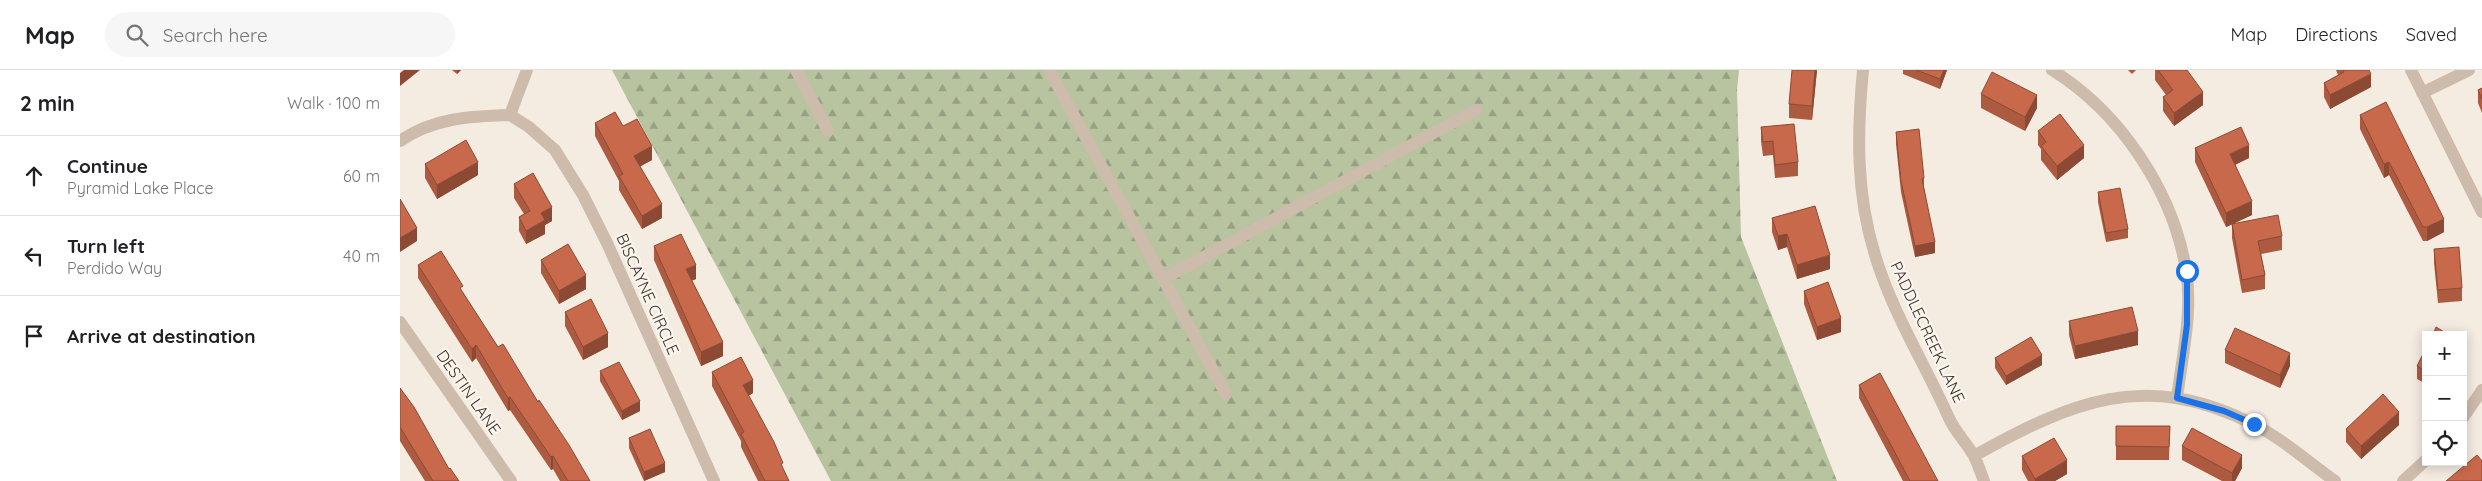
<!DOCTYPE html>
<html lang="en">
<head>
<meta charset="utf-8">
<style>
	:root { --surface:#fff; --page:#f6f6f6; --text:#202124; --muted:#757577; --line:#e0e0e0 }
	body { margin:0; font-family:Quicksand,sans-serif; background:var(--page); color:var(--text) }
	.controls { position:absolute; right:15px; bottom:15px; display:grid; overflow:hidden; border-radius:0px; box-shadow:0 2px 12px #0003 }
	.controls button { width:45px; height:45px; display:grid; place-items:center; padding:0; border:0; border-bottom:1px solid var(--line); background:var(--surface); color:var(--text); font:25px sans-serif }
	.stop { position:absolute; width:15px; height:15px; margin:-11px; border:4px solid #1a73e8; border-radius:50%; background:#fff }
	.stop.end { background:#1a73e8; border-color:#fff; box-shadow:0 1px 5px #0008 }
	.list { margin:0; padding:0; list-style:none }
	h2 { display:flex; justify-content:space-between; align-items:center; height:65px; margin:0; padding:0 20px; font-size:21px }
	h2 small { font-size:16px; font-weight:400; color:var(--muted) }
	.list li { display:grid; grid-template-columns:32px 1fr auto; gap:15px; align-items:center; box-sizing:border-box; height:80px; padding:0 20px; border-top:1px solid var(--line) }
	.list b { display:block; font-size:19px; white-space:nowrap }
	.list p { margin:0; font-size:16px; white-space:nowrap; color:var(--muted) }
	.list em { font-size:16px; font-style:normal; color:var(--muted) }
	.icon { flex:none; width:28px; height:28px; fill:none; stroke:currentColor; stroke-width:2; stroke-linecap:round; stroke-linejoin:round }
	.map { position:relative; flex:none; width:2082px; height:411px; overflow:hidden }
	header { display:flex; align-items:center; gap:30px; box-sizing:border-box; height:70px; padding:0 25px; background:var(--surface); border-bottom:1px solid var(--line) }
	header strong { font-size:24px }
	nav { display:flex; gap:28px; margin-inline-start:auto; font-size:18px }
	.search { width:350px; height:45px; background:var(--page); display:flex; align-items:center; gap:12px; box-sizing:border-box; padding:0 18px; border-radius:28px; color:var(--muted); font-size:19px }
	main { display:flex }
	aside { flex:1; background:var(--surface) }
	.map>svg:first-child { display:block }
	.forest { fill:url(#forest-firs) }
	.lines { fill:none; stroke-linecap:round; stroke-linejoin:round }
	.street { stroke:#cdbbac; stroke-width:12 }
	.wall { fill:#ac5a40 }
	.shaded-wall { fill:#8c4a34 }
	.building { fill:#c8694b; stroke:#8c4a34 }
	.route { stroke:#1a73e8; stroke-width:6 }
	.labels { text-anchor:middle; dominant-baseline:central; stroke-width:4.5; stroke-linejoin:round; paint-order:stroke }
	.street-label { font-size:16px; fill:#3b302b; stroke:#fbf5ee }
</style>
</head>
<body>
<header>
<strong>Map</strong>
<div class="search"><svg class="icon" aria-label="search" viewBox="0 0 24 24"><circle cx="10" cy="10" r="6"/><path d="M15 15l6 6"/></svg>Search here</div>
<nav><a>Map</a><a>Directions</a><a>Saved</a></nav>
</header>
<main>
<aside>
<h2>2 min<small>Walk · 100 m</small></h2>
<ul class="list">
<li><svg class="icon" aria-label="ahead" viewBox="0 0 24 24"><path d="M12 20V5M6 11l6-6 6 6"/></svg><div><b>Continue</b><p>Pyramid Lake Place</p></div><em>60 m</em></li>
<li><svg class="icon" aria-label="left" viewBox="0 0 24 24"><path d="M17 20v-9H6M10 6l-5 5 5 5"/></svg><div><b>Turn left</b><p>Perdido Way</p></div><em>40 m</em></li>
<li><svg class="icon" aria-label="arrive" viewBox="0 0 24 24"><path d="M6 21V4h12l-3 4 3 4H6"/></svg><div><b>Arrive at destination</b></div></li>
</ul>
</aside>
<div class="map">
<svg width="2082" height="411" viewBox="0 0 2082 411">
	<defs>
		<pattern id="forest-firs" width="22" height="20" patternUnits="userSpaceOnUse" patternTransform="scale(1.25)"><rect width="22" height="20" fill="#b8c4a0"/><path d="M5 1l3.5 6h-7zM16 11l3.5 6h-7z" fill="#97a083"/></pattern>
	</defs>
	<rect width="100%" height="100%" fill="#f4ebe1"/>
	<path class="forest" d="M212,0H1339L1337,19L1341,167L1437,411H431Z"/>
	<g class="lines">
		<path class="street" d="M396,0L428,61
			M649,0L826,324
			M1463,0C1457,63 1456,124 1475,185C1492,242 1525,294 1549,348C1555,362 1567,373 1574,386C1578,394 1581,403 1584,411
			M1652,0C1720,42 1773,121 1786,200C1793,242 1782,287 1777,328
			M2011,0L2082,142
			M2022,23L2069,0
			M110,45L129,57L155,80L183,125L207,173L314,411
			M110,45L127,0
			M0,71C33,48 71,46 110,45
			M763,209L1076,40
			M0,252L111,411
			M2063,348L2082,320
			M1574,386C1671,332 1745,299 1853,354C1883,369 1908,392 1935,411
			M2003,411L2026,390"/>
	</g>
	<path class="wall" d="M52,0H61L57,4Z
		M1417,0L1412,50L1389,48V34Z
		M1503,0H1547L1540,19L1503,4Z
		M1728,0H1736L1732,4Z
		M1755,0H1787L1803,35L1774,56L1763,41V27L1766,25L1755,10Z
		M1936,0H1969L1971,17L1930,39L1924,27V13L1938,5Z
		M2082,18V43L2078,33V20Z
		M1581,24L1637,38L1625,61L1581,38Z
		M1960,45L2044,162L2027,171H2023L1989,105L1984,108L1960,59Z
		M195,53L223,56L252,90L240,96L262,148L242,159L219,120V111L195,66Z
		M1361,57L1398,92V106L1375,108L1373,85L1363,86L1361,71Z
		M1638,61L1684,88L1657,110L1641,90V79L1638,75Z
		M1496,62L1524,108V118L1535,183L1515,187L1501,122L1496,74Z
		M1795,78L1849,88L1835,95L1852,145L1826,157L1795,92Z
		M25,94L78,105L37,129L25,108Z
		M114,114L152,151L145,155V164L126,174L119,161V147L124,144L114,128Z
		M1698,122L1728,159V168L1706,172L1698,132Z
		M1372,148L1430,199L1397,209L1387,177L1378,180L1372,162Z
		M1832,154L1882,166V180L1861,184L1865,205V219L1842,223L1832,168Z
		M254,176L296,209L292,210L323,286L301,296L254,190Z
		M2034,179L2062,218V231L2038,233L2034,193Z
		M141,190L186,219L159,234L141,203Z
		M18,195L63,223L98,277L138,332L190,411H160L153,399L151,400L110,340L108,341L76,288L72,292L18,208Z
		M1404,221L1441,262L1417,270L1404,234Z
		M165,242L208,277L183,290L165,256Z
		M1669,251L1738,275L1675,289L1669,265Z
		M2026,278V314L2017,309V296Z
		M1825,280L1890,296L1880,318L1825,293Z
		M1595,288L1642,295L1606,315L1595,298Z
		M200,301L240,341L222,350L200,311Z
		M312,302L353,323L348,326L389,411H358L341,377V371L312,316Z
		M1459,315L1538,411H1503L1459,328Z
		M0,318L49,399L59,411H25L0,371Z
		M1999,355L1961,389L1946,372V359Z
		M1716,356H1770L1769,390H1716Z
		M229,368L265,402L244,411L229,378Z
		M1782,376L1842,398L1835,411H1822L1782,390Z
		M1622,386L1667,404L1655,411H1628L1622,400Z"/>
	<path class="shaded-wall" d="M4,0H20L0,16V3Z
		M57,0H61L57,4Z
		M1415,0H1417L1412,50V36Z
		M1544,0H1547L1540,19V9Z
		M1971,4V17L1930,39V25Z
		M1803,22V35L1774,56V43Z
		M1637,25V38L1625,61V47Z
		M1684,75V88L1657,110V96Z
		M1849,75V88L1830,97V84Z
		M252,76V90L234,100V86Z
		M78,92V105L37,129V115Z
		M1989,92V105L1984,108V94Z
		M1852,131V145L1826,157V143Z
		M262,134V148L242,159V146Z
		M152,137V151L145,155V164L126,174V161L141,143Z
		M2044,149V162L2027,171V157Z
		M17,158V171L0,182V168Z
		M1387,164V177L1378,180V166Z
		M1535,172V183L1515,187V176Z
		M1430,185V199L1397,209V195Z
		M296,195V209L286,213V199Z
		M186,205V219L159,234V221Z
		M1441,248V262L1417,270V257Z
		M1738,261V275L1675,289V276Z
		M208,263V277L183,290V277Z
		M323,272V286L301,296V282Z
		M76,275V288L72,292V279Z
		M1890,283V296L1880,318V305Z
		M1642,285V295L1606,315V306Z
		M353,310V323L343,329V315Z
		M110,327V340L108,341V328Z
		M240,331V341L222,350V341Z
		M1999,342V355L1961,389V376Z
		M1842,385V398L1835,411H1832V403Z
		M153,386V399L151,400V387Z
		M1667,390V404L1655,411H1635V409Z
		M265,393V402L244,411V402Z"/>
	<path class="building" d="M1392,0H1415L1412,36L1389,34Z
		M1516,0H1544L1540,9Z
		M1758,0H1787L1803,22L1774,43L1763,27L1773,20Z
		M1943,0H1969L1971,4L1930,25L1924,13L1944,2Z
		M1592,2L1637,25L1625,47L1581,24Z
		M2082,18V29L2078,20Z
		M1986,32L2044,149L2027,157H2023L1989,92L1984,94L1960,45Z
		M215,42L223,56L237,49L252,76L234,86L262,134L242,146L219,106L223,104L195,53Z
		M1660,44L1684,75L1657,96L1641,76L1646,72L1638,61Z
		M1394,54L1398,92L1375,95L1373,71L1363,72L1361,57Z
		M1841,57L1849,75L1830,84L1852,131L1826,143L1795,78Z
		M1519,59L1524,108L1522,109L1535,172L1515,176L1501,111L1496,62Z
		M66,70L78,92L37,115L25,94Z
		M133,103L152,137L141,143L145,150L126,161L119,147L130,141L114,114Z
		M1720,118L1728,159L1706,163L1698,122Z
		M0,129L17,158L0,168Z
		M1415,136L1430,185L1397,195L1387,164L1378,166L1372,148Z
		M1878,145L1882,166L1858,171L1865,205L1842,210L1832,154Z
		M281,164L296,195L286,199L323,272L301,282L254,176Z
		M168,174L186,205L159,221L141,190Z
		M2059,177L2062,218L2038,220L2034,179Z
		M41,181L63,216L60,218L98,277L103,274L138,332L139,330L169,375L190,411H168L153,386L151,387L110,327L108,328L76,275L72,279L18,195Z
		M1428,212L1441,248L1417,257L1404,221Z
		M191,229L208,263L183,277L165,242Z
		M1732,237L1738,261L1675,276L1669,251Z
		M2036,257L2049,265H2033Z
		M1835,258L1890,283L1880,305L1825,280Z
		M1631,267L1642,285L1606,306L1595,288Z
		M2026,278V301L2017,296Z
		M341,287L353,310L343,315L374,372L383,393L381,394L389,411H365L341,364L344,362L312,302Z
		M219,292L240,331L222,341L200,301Z
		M1480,303L1538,411H1510L1459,315Z
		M0,318L14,337L49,399L50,398L59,411H33L0,357Z
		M1983,324L1999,342L1961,376L1946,359Z
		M1716,356H1770L1769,377L1716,376Z
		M1792,358L1842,385L1832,403L1782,376Z
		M250,359L265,393L244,402L229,368Z
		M1654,368L1667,390L1635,409L1622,386Z
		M2077,385L2082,391V411H2046Z"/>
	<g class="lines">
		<path class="route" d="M1787,201V255L1777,328L1824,341L1854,354"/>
	</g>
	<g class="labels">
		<g class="street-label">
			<text transform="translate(248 224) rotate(66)">BISCAYNE CIRCLE</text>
			<text transform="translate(1528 262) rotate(65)">PADDLECREEK LANE</text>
			<text transform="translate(69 322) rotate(55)">DESTIN LANE</text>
		</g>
	</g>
</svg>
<div class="controls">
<button>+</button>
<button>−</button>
<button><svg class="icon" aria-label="locate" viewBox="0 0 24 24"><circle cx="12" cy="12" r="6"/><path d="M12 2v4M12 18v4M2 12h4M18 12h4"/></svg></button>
</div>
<div class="stop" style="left:1787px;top:201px"></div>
<div class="stop end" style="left:1854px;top:354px"></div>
</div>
</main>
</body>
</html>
